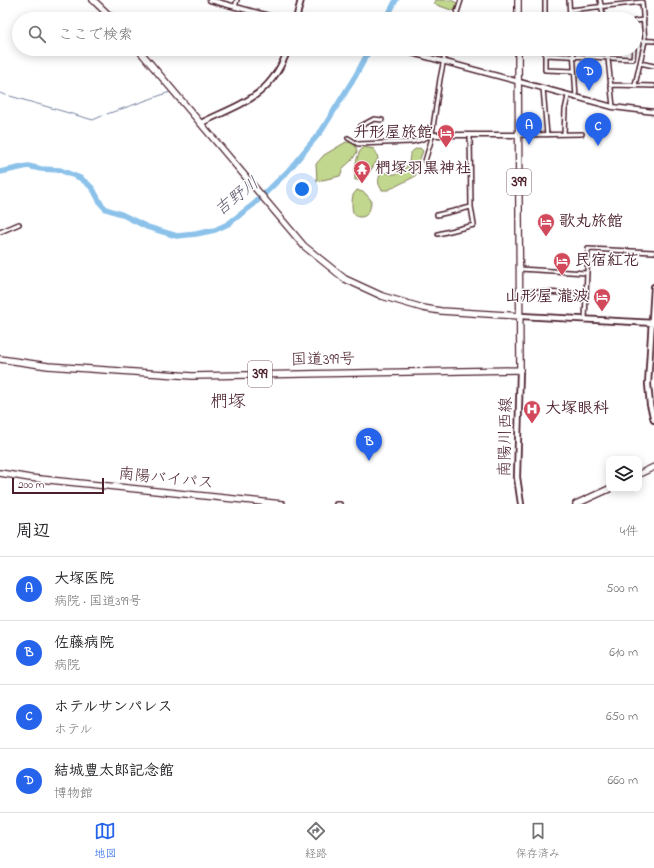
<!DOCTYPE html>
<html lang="ja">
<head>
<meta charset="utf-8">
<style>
	:root { --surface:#fff; --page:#f2f2f2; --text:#202124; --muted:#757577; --line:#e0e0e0; --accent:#2563eb }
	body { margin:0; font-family:"Indie Flower","Klee One",sans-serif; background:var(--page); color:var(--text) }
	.controls { position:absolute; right:12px; bottom:12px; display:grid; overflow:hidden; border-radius:8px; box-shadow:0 2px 10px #0003 }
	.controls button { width:36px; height:36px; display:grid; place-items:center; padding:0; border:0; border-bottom:1px solid var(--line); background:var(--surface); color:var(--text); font:20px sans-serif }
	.scale { position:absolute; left:12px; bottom:10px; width:92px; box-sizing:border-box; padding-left:4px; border:2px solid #4a1f2b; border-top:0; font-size:11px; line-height:14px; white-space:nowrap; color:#4a1f2b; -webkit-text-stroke:3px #fff; paint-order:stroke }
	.you { position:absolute; left:302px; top:189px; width:14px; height:14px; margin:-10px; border:3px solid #fff; border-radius:50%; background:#1a73e8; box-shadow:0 0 0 6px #1a73e833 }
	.badge { display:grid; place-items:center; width:26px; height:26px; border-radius:50%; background:var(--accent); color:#fff; font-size:13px; font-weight:700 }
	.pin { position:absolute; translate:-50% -33px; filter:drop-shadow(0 1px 2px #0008) }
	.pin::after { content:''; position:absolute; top:21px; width:14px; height:12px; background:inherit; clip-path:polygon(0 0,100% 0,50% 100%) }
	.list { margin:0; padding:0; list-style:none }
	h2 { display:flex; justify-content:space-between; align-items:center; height:52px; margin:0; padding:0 16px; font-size:17px }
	h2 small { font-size:13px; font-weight:400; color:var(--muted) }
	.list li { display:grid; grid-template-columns:26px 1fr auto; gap:12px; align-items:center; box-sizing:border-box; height:64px; padding:0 16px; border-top:1px solid var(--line) }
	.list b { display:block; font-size:15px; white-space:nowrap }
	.list p { margin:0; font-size:13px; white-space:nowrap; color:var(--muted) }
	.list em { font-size:13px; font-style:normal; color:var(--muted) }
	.icon { flex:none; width:22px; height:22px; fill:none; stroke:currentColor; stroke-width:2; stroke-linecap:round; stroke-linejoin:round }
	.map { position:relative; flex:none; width:654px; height:504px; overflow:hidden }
	.search { position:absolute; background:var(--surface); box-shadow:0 2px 10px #0003; left:12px; right:12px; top:12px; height:44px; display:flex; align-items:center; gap:10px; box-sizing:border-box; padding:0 14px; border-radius:22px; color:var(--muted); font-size:15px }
	.sheet { height:308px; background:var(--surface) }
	nav { display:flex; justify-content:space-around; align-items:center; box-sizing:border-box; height:56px; border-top:1px solid var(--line); background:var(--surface); font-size:11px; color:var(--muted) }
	nav a { display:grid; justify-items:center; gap:2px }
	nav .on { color:var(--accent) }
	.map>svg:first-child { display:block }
	.green { fill:#c0d78d; stroke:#857b5c }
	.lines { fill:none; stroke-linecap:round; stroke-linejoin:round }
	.stream { stroke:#72819e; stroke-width:1 }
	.river { stroke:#8cc2ea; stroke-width:5.5 }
	.minor-casing { stroke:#4a1f2b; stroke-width:6 }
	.tertiary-casing { stroke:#4a1f2b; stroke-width:7 }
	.secondary-casing { stroke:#4a1f2b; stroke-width:8 }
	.trunk-casing { stroke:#4a1f2b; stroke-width:8 }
	.minor { stroke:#fff; stroke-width:3 }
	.tertiary { stroke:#fff; stroke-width:4 }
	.secondary { stroke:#fff; stroke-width:4.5 }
	.trunk { stroke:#fff; stroke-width:5.5 }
	.labels { text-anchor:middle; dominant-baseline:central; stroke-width:3; stroke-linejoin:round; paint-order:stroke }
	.shield { fill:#fff; stroke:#80626b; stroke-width:1 }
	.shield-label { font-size:15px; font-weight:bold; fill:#4a1f2b }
	.poi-label { font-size:16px; font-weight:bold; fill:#4a1f2b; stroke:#fff; text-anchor:start }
	.street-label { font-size:16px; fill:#4a1f2b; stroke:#fff }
	.water-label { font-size:17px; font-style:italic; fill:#61586e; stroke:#fff }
	.quarter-label { font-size:18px; fill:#4a1f2b; stroke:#fff }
</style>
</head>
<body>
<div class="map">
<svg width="654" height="504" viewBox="0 0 654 504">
	<rect width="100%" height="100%" fill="#fff"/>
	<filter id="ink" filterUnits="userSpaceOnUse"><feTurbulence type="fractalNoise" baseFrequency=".025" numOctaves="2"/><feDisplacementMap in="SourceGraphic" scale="8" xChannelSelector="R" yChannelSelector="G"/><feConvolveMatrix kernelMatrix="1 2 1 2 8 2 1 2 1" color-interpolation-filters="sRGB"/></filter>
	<g filter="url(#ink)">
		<path class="green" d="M436,0H451L457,3L454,11L434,4Z
			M346,142C352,142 357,145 357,152L352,160L344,167L340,176L327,179L317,181L316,164L324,155Z
			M363,147L374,149L377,154L378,159L365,179L362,180H355C354,170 356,155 363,147Z
			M420,148L423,151L419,161L417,173L414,177L388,190H382C377,183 378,180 381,172H385C395,177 404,173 409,162C410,157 409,153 414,150C416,149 418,148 420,148Z
			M357,190L365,193L371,200C371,207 369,218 359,217C358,217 355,216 354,214C351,210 352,199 353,195Z"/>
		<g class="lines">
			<path class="stream" d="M0,93L6,95
				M10,96L93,120L102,116
				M107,114L170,92"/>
			<path class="river" d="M386,19L396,0
				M0,172L28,166L41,169L60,170L80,178L88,184L93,189L101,204L106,209L121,214L147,227L177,236L196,234L215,230L228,224L254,204L288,171L322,130L356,75L370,49"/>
			<g class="minor-casing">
				<path id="minor" d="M545,0V19
					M569,0L570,19
					M600,0L604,19
					M235,7L237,0
					M570,10L642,2L645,41L635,85
					M455,19L461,0
					M635,21L644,20
					M635,40L654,41
					M545,49V70L574,71
					M573,49L576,98
					M607,49L613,107
					M545,55L633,59L634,49
					M640,63L654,66
					M610,85L654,86
					M543,88L547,135
					M361,126L374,119L382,120
					M564,134L565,110L568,96
					M519,135L582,134
					M348,138L358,144L411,142L420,140L432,135
					M425,161L431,141L440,79L446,49
					M437,215L471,207
					M0,232L19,224
					M438,234L474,225L471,207L470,135
					M520,269L586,273
					M520,291L585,294
					M585,319L588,249L654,252
					M336,504H340"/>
			</g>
			<g class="tertiary-casing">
				<path id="tertiary" d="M210,0L280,19
					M397,49L613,107L654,112
					M432,135H519"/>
			</g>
			<g class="secondary-casing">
				<path id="secondary" d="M296,19L301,0
					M201,123C242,103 271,97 288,49
					M654,287L648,384L650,405L654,420
					M521,316L654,323
					M520,370L517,477L521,504"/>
			</g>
			<g class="trunk-casing">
				<path id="trunk" d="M93,0L113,19
					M518,0V19
					M138,49L304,246L345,279L382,296L423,308L441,311L521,316
					M0,359L48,366L192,376L520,370L518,49
					M0,473L30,478L282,504
					M639,474L654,467
					M576,504L609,489"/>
			</g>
			<use href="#minor" class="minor"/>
			<use href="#tertiary" class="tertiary"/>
			<use href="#secondary" class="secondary"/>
			<use href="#trunk" class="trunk"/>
		</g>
	</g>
	<defs>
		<g id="hotel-pin" transform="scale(0.9)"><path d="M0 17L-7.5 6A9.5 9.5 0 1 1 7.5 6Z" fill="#d1495b" stroke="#fff"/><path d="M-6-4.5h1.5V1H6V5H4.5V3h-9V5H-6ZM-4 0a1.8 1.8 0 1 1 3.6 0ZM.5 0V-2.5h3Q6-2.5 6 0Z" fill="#fff"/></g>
		<g id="temple-pin" transform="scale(0.9)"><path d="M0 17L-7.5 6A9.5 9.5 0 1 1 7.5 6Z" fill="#d1495b" stroke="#fff"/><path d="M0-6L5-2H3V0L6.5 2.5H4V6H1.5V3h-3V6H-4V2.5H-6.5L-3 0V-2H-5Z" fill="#fff"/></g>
		<g id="hospital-pin" transform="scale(0.9)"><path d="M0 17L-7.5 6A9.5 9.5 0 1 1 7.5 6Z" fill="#d1495b" stroke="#fff"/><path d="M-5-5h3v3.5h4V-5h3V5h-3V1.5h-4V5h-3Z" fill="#fff"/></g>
	</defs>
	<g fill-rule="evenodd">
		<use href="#hotel-pin" x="446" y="133"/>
		<use href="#temple-pin" x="362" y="169"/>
		<use href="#hotel-pin" x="546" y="222"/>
		<use href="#hotel-pin" x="562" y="261"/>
		<use href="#hotel-pin" x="602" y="297"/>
		<use href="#hospital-pin" x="532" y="409"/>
	</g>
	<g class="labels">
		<g class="shield">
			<rect x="507" y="169" width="24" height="26" rx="3"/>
			<rect x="248" y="361" width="24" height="26" rx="3"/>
		</g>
		<g class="shield-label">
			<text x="519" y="182">399</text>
			<text x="260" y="374">399</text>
		</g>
		<g class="poi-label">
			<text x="433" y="133" text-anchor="end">升形屋旅館</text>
			<text x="375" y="169">椚塚羽黒神社</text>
			<text x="559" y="222">歌丸旅館</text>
			<text x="575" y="261">民宿紅花</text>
			<text x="589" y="297" text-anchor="end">山形屋 瀧波</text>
			<text x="545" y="409">大塚眼科</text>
		</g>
		<g class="street-label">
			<text transform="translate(323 360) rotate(-1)">国道399号</text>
			<text transform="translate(506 437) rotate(-89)">南陽川西線</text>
			<text transform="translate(166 479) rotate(6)">南陽バイパス</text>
		</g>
		<g class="water-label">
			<text transform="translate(237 197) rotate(-38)">吉野川</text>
		</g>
		<g class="quarter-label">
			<text x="228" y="403">椚塚</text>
		</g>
	</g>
</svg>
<div class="controls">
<button><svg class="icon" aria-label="layers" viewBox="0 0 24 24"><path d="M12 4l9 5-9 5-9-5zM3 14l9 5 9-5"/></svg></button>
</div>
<div class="scale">200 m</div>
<div class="you"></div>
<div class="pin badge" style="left:529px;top:145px">A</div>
<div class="pin badge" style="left:369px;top:461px">B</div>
<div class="pin badge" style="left:598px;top:146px">C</div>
<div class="pin badge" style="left:589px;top:91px">D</div>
<div class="search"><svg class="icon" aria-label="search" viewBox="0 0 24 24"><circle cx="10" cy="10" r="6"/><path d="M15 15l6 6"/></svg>ここで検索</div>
</div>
<section class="sheet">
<h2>周辺<small>4件</small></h2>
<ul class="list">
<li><span class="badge">A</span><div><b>大塚医院</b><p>病院 · 国道399号</p></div><em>500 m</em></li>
<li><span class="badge">B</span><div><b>佐藤病院</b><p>病院</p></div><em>610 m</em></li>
<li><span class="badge">C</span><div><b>ホテルサンパレス</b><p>ホテル</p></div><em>650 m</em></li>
<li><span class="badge">D</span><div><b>結城豊太郎記念館</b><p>博物館</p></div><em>660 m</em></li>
</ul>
</section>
<nav>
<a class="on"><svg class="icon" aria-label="map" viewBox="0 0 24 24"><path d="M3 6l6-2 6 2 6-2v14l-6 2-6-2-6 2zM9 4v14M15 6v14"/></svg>地図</a>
<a><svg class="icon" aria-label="directions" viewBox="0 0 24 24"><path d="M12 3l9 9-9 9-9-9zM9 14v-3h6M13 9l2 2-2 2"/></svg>経路</a>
<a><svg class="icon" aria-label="saved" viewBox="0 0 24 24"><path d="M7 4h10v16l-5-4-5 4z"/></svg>保存済み</a>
</nav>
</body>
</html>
